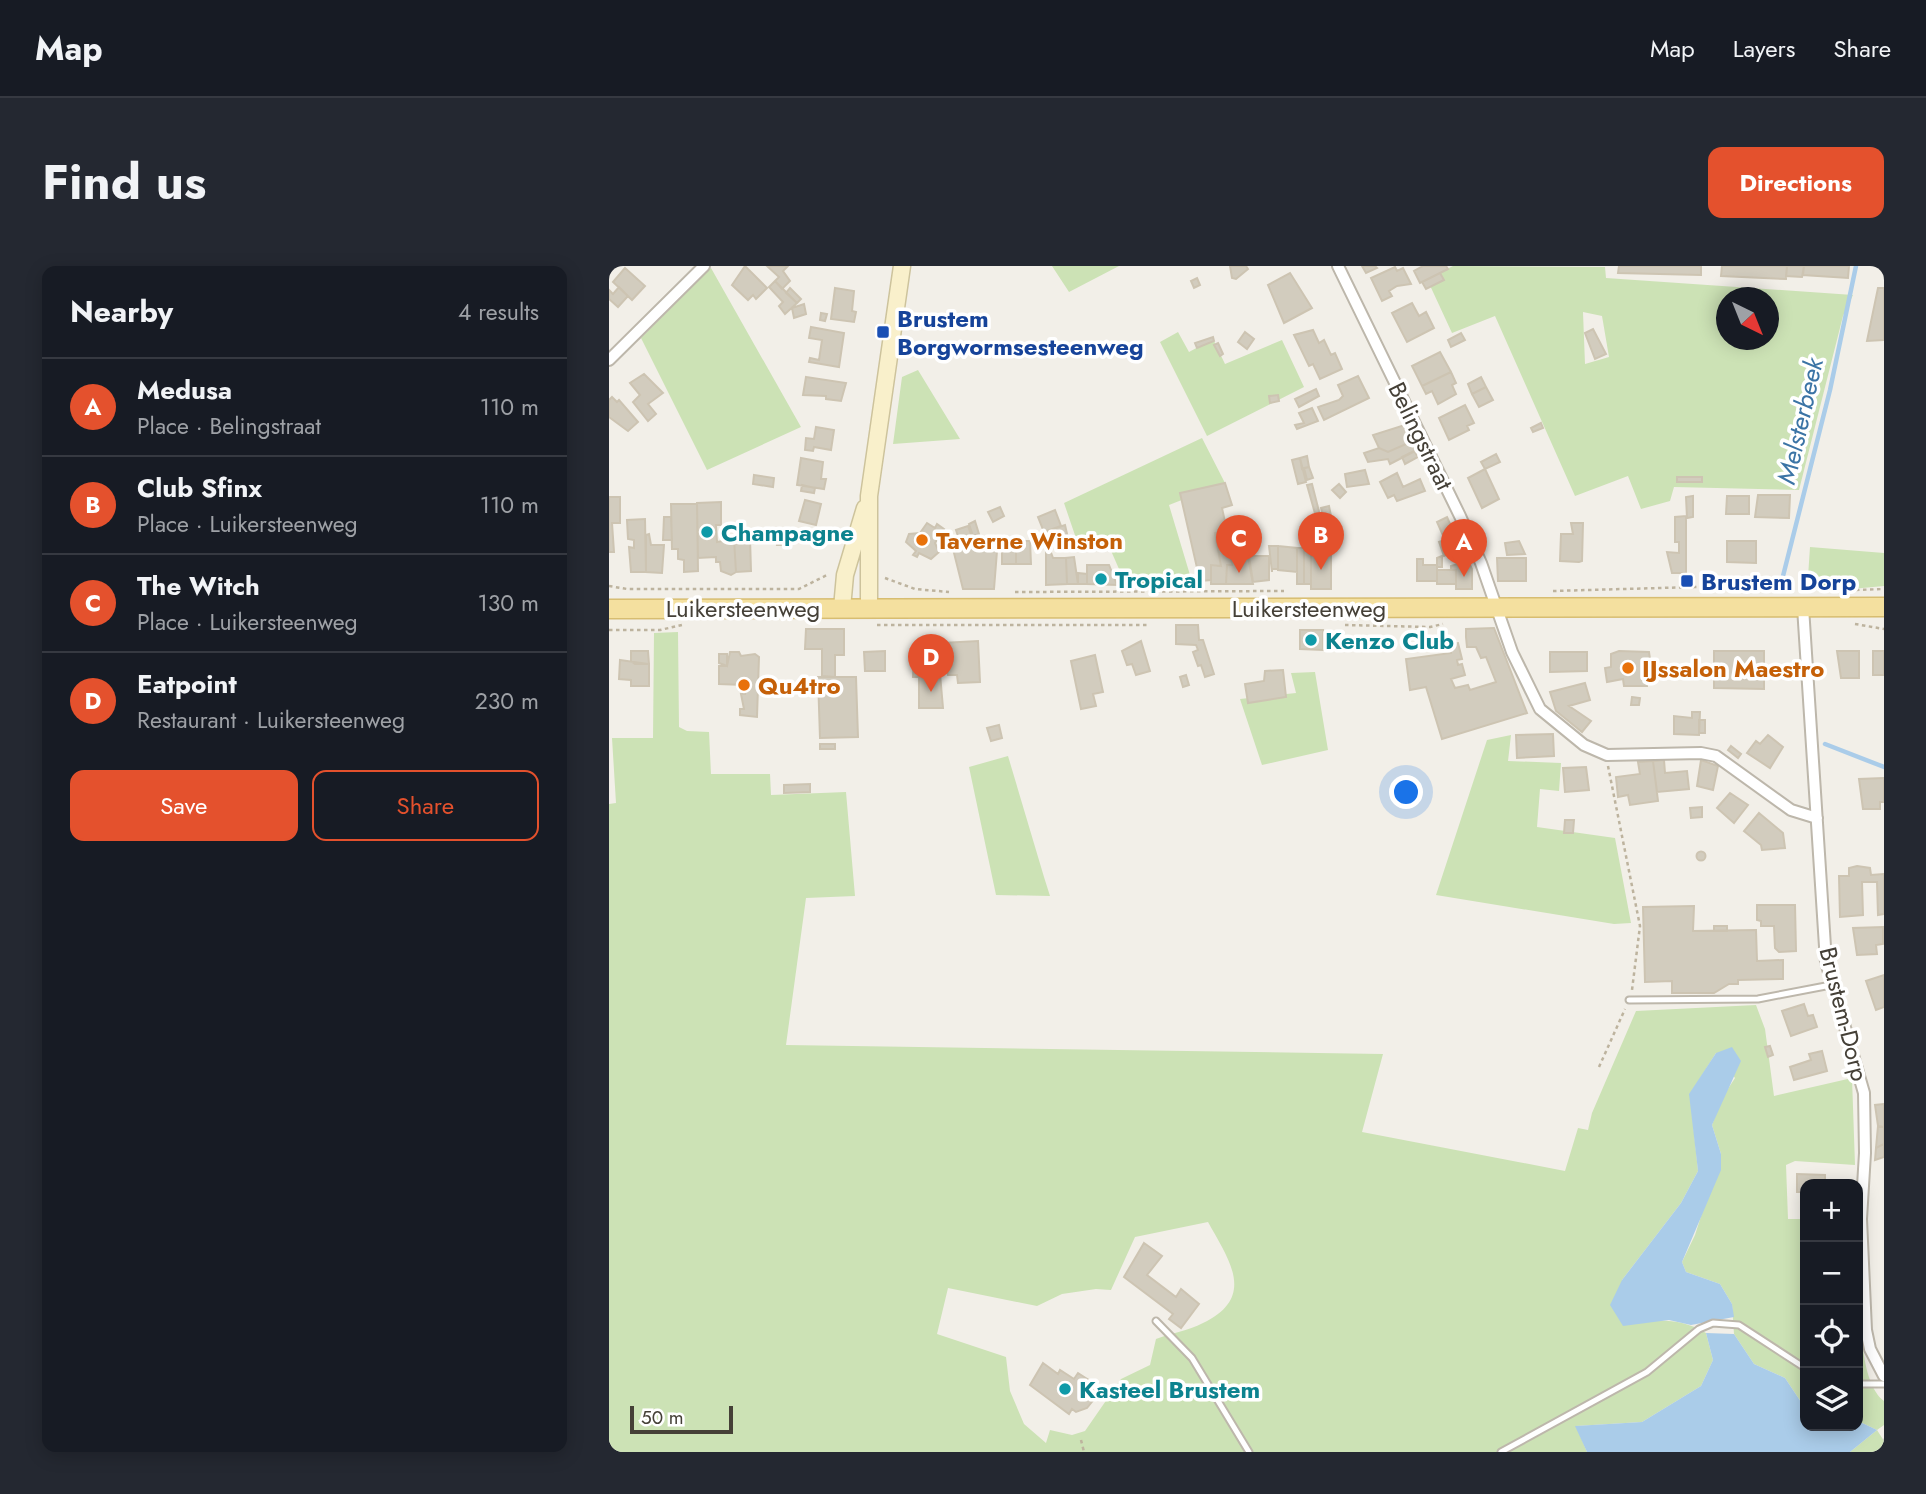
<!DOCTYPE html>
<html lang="en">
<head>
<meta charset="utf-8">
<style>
	:root { --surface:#171b24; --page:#242831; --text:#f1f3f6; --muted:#9ea1a6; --line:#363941; --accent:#e4512d }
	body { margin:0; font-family:Jost,sans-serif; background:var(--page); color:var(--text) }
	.controls { position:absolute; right:21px; bottom:21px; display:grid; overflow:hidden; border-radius:14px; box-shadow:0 4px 18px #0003 }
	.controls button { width:63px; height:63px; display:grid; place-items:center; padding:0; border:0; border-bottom:2px solid var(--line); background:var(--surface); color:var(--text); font:35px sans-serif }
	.compass { position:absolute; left:1107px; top:21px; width:63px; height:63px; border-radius:50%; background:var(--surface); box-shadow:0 4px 18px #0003; rotate:137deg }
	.scale { position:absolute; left:21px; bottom:18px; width:103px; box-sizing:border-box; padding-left:7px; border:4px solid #454037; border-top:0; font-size:19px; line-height:24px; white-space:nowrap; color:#454037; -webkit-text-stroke:5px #fff; paint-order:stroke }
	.you { position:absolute; left:798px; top:527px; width:24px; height:24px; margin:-18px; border:5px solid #fff; border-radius:50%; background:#1a73e8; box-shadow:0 0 0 10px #1a73e833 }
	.badge { display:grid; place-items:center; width:46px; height:46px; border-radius:50%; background:var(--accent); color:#fff; font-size:23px; font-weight:700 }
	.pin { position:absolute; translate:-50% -58px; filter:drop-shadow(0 2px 4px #0008) }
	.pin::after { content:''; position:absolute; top:37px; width:24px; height:21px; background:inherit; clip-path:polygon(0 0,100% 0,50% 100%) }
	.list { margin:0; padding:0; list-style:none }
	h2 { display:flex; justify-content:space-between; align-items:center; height:91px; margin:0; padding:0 28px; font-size:30px }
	h2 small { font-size:23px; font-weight:400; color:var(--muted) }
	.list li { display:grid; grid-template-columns:46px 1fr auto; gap:21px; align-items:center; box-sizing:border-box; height:98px; padding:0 28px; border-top:2px solid var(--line) }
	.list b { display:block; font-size:26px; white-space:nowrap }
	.list p { margin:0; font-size:23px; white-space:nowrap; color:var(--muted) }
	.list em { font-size:23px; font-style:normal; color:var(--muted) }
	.actions { display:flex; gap:14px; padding:21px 28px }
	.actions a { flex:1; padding:16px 0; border:2px solid var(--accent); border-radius:14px; text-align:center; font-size:24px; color:var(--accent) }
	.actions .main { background:var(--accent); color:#fff }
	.icon { flex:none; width:38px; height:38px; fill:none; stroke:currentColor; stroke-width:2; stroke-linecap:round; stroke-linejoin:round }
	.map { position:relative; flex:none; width:1275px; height:1186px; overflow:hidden; border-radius:14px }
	header { display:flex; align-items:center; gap:42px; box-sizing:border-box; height:98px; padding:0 35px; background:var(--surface); border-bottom:2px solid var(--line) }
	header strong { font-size:33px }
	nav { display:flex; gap:38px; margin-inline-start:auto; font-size:24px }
	.intro { display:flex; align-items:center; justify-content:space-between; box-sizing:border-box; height:168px; padding:0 42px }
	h1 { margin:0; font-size:49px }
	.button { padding:18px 32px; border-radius:14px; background:var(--accent); color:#fff; font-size:24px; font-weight:700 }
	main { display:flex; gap:42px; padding:0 42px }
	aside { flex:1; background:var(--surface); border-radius:14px; box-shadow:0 4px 18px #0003 }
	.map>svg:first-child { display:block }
	.green { fill:#cce2b5; fill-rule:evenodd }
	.water { fill:#aacce9 }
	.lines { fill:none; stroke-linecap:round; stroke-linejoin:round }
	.stream { stroke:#aacce9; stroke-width:4.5 }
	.building { fill:#d2ccbe; stroke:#cdc4b2; stroke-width:2 }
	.service-casing { stroke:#bdb7ab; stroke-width:9 }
	.minor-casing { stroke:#bdb7ab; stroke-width:14 }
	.secondary-casing { stroke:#cdc39c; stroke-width:19 }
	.primary-casing { stroke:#d7bd71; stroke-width:21 }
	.path { stroke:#bdb39e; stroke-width:2.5; stroke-dasharray:3.5 3.5; stroke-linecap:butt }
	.service { stroke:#fff; stroke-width:5 }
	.minor { stroke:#fff; stroke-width:10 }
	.secondary { stroke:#f9f0cb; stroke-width:16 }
	.primary { stroke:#f4e09f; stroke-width:18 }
	.transit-dot { fill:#1a4fb4; stroke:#fff; stroke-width:2.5 }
	.culture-dot { fill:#0f9aa8; stroke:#fff; stroke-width:2.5 }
	.food-dot { fill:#e8710a; stroke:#fff; stroke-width:2.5 }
	.labels { text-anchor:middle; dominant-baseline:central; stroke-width:7; stroke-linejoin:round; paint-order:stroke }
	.transit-label { font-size:24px; font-weight:bold; fill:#164399; stroke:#fff; text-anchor:start }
	.street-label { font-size:24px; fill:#454037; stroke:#fff }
	.culture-label { font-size:24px; font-weight:bold; fill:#0d838f; stroke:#fff; text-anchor:start }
	.food-label { font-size:24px; font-weight:bold; fill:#c56008; stroke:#fff; text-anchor:start }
	.water-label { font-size:26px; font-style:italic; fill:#3b74a5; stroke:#fff }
</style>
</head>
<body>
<header>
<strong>Map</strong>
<nav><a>Map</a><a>Layers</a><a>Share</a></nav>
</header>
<div class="intro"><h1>Find us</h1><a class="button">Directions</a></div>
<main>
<aside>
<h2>Nearby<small>4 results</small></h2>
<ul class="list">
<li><span class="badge">A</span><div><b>Medusa</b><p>Place · Belingstraat</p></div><em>110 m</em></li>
<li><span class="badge">B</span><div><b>Club Sfinx</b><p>Place · Luikersteenweg</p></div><em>110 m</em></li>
<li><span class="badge">C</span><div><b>The Witch</b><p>Place · Luikersteenweg</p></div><em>130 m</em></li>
<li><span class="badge">D</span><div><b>Eatpoint</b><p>Restaurant · Luikersteenweg</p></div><em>230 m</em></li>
</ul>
<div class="actions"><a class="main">Save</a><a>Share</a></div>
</aside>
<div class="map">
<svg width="1275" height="1186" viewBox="0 0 1275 1186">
	<rect width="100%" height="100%" fill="#f2efe8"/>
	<path class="green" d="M443,0H510L460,26Z
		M844,0L996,1L997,12L1244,29L1234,50L1190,224L1065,221L1061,235L1032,243L1019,210L966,230L886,50L843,67L818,13ZM1118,32H1160V74H1118ZM974,46L993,50L1000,91L976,98Z
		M102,2L192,161L98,204L32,72Z
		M569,66L580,86L604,73L616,98L673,74L695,121L598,170L551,76Z
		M309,104L351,173L284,178L293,111Z
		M593,172L616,217L560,239L584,319H517L496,271L469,278L455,237Z
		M1201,281L1275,287V320L1210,326L1199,311Z
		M69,366L70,461L78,465L100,466L102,508H161L162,529L237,526L246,630L197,632L177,779L774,788L753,866L956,905L969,862L979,864L983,847L1027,745L1147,739L1156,763L1165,830L1243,812L1246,899L1186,895L1177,899L1179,953H1196V1142L1176,1112L1145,1098L1125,1068L1123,1038L1111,1018L1077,1006L1073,996L1086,969L1112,888L1103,859L1113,832L1126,812L1107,787L1081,828L1089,905L1072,937L1013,1014L1014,1059C1044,1053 1070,1051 1097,1067L1104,1094L1092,1120L1033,1156L967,1160L978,1186H0V538L7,537L3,472H44L45,367ZM599,956C620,994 648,1031 594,1057C579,1065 562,1067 547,1073L541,1099L512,1113L476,1165L463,1169L441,1164L437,1177L415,1158L401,1125L397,1091L328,1068L339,1022L428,1040L453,1028L487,1023L502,1024L526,971Z
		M706,406L719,484L653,499L631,433L687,427L682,407Z
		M902,469L899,495L952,497L950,525L931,523L928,561L1006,572L1022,657L1005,658L827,629L878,474Z
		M399,490L435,611L441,630L387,629L360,501Z
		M1249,1018C1252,1049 1250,1116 1275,1135V1159L1268,1164L1275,1175V1186H1241L1268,1164L1249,1155Z"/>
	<path class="water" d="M1123,781L1132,795L1103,859L1112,888V904L1073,996L1077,1006L1111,1018L1123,1038L1125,1051L1082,1059L1060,1054L1014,1060L1001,1039L1013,1014L1072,937L1089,905L1080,828L1107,787Z
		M1097,1067L1125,1068L1145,1098L1176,1112L1196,1142V1160H1249V1155L1268,1164L1241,1186H978L966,1160L1033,1156L1092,1120L1104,1094Z"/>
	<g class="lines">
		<path class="stream" d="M1172,318L1221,124L1247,0
			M1216,478L1275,501"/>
	</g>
	<path class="building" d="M136,0L158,22L147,33L144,29L139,34L123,19Z
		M158,0H179L174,5L181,15L173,23L166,15L170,11Z
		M621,0H637L639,3L627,13L623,12Z
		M753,0H766L768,2L757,7Z
		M753,0H766L768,2L757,7Z
		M814,0H837L839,3L811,17L805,5Z
		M1010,0H1092V9L1009,7Z
		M1113,0H1178L1177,13L1112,10Z
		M1178,0H1195L1193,11L1177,10Z
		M1195,0H1240L1239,12L1194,9Z
		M786,1L788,5L794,2L802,18L788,20L780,25L783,30L773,35L762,12Z
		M16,2L36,20L23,34L4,16Z
		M681,7L703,42L675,57L659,19Z
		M831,7L835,14L817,23L813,16Z
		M588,12L591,19L585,22L582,15Z
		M166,15L188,37L176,48L170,40L174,36L160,21Z
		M10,21L19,30L9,41L0,33V24L4,28Z
		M181,22L192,33L188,37L177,27Z
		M226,22L245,25L243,45L247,46L245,56L222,53Z
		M1269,22H1275V74L1258,75Z
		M803,37L810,50L817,46L825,62L798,76L783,47Z
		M195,38L197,48L185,52L183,42Z
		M212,47L218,48L216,55L211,54Z
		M202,61L235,67L230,101L200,96L201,92L210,94L213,74L200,72Z
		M984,63L997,88L986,93L976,67Z
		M704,64L710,77L715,74L722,89L726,87L733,103L711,113L704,98L700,100L685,69Z
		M636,66L645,73L638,83L629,76Z
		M852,67L856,74L842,81L839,74Z
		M604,71L605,75L588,82L586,77Z
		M609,77L614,88L611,90L605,79Z
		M831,86L842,106L813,120L803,100Z
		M842,106L847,117L843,119L847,128L829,138L823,125L817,128L813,120Z
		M35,108L54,127L39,138L47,148L39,155L24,136L31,129L21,117Z
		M749,110L760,132L715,154L709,141L730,134L734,130L729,119Z
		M197,111L237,117L232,135L217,133V130L194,129Z
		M872,111L877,121L863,128L859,118Z
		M877,121L884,134L870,141L863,128Z
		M707,123L710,130L690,141L686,133Z
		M669,129L670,135L661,137L660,130Z
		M3,131L8,136L10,134L29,156L19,165L0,151V134Z
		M856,139L865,157L858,160L860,164L840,174L830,152Z
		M703,142L709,155L688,163L686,159L695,157L690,147Z
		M932,157L934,162L924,166L922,162Z
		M796,159L804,175L779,186L770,182L764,169Z
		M207,161L225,164L222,184L205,181L204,185L196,184L197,172L205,173Z
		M804,175L808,184L781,198L779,193L759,196L755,187L770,182L779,186Z
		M805,185L809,191L796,198L793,191Z
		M887,188L891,196L876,203L872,196Z
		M698,190L700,201L693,203L691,192Z
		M192,192L214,196L212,213H217L215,223L188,219Z
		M691,192L697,216L689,218L683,194Z
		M700,201L704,212L698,214L695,202Z
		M876,203L890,233L873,242L859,212Z
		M756,204L760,218L738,221L736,208Z
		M788,207L794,221L811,213L816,225L788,235L785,229L779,232L771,216Z
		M145,209L165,212L164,221L144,218Z
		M1068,211H1093V216H1068Z
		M616,217L623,239L613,242L618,265L606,267L612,300L602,299V314L591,315L571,227Z
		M703,218L713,257L709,258L698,219Z
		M730,218L737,226L731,232L723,224Z
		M193,219L206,222L205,227L192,225Z
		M1149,229H1181L1180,252L1146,251Z
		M1084,230V251L1078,252L1077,231Z
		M1118,230H1140V248H1117Z
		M0,231H11V257H3L5,286H0Z
		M196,234L212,238L207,259L190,255Z
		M112,236V259H107L108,276L125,273L127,306L122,309L112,305L111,296H107V291L89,292L88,237Z
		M62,238H88L89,305L75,306V294L69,293V283H63Z
		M720,240L722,250L715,252L712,242Z
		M391,241L395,250L384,256L379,246Z
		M446,244L452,260L435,266L429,251Z
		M1077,250V307H1063L1058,286L1070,287V276H1066V251Z
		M55,251H62L63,274H54Z
		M838,251L852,283L835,290L830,276L836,274L828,256Z
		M36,253L37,306H22L20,281L25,282V274L19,273L18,254Z
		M366,255L370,268L364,270L360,258Z
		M318,257L326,262L328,258L335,263L326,277L330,286L322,293L310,287L308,291L304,289L307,285L297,276L300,268L311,267Z
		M962,257H974L973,295L970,296L951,295L952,268H964Z
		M456,259L459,272L439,279L435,266Z
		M359,260L363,271L367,270L369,275L352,280L347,264Z
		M618,265L623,299H618L617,318H602V299L612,300L606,267Z
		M40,268L42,279H55L53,307L37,306V269Z
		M169,271H175V279H168Z
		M141,272L142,305L127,306L125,273Z
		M702,272H710L713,283H702Z
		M437,273L444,292H457L458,318L437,319V283L432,275Z
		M371,274L374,285H388L385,323H354L344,283Z
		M393,275H407V298H393Z
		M407,275H421L422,298H407Z
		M910,275L916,288L898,289L896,277Z
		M1118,275H1147V297L1118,296Z
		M660,280H669V303H663V306Z
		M669,280L688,282V306L669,304Z
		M688,282H695V318H688Z
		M695,282H702V318H695Z
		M702,283H713V289H722V323H702Z
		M621,285H638L644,318H617L618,299H623Z
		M640,290H660V314L644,316Z
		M833,290V301H828V292Z
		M465,291L469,318H458L457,292Z
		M888,292H917V315H889Z
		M808,293H814V299H828V315H808Z
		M859,295L863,303V323H847V304H842V300Z
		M478,299H500L508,319L478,318Z
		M828,304H847V318H828Z
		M469,307L478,308V318H469Z
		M567,359H589L590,374H594L605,408L596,411L592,399L589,400L584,386L589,384L587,379L567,378Z
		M885,362L918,447L833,473L817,421L801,424L797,393L842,387L841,378L849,377L853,393L848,394L849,399L853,398L856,409L842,413L846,422L859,419L861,424L887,416L877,391L872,392L867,381H858L857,371V363Z
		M197,363H235V389H226V411L213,410V383H196Z
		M691,364H714V384L691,383Z
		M369,375L371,416L349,417L348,409H339L333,377Z
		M532,375L541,405L527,409L523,398L518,399L513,385Z
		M22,385H39L40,398H26L22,395Z
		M276,385V405H256L255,386Z
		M305,385H329L334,442H310V411H304Z
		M1010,385L1040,386L1041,393H1045V401L1038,403V420H1015L1014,413L998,416L996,402L1002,401V388Z
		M1105,385H1155V423L1105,422Z
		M1228,385H1250V412H1232Z
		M1264,385H1275V409H1264Z
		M121,386H130L132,390L146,388L150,391L148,451L131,449V443H135L132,428H136V419L110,418V400H118Z
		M941,386H978V405L941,406Z
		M110,388H118V400L110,397Z
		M486,389L494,426L484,428L487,440L472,443L462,395Z
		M11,394L40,398V420H22V414L10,413Z
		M674,404L677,431L639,437L636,418L655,415L656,405Z
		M577,409L580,419L574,421L571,411Z
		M209,411H247L249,471L211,472Z
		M976,417L981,434L960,440L982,455L973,466L947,445L941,426Z
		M1023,431L1031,432L1030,439H1022Z
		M1083,446H1091L1090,469L1065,468V450L1083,452Z
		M1090,454H1096V467H1090Z
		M390,459L393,472L382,475L378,462Z
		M944,468L945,490L908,492L907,469Z
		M1159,469L1174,481L1161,502L1138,487L1147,475L1151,478Z
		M211,478H226V483H211Z
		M1122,480L1132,488L1129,492L1119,484Z
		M1055,494L1056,507L1078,505L1080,523L1048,526L1044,495Z
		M1092,494L1109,500L1104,524L1088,520Z
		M1044,495L1049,535L1021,539L1019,529L1009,531L1007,511L1031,508L1029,496Z
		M977,501L980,524L956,526L954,502Z
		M1275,512V536H1271V543H1254L1250,513Z
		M201,518V526L175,527V519Z
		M1121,527L1139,539L1125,557L1108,542Z
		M1093,541V551L1082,552L1081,542Z
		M1150,547L1174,567L1176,582L1153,584L1152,579L1135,565Z
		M956,554H965L964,567H955Z
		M1087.5 590a4.5 4.5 0 1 1 9 0a4.5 4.5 0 1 1-9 0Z
		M1248,600L1261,602L1262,609L1275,608V648L1269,649L1268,616H1253L1254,649L1231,651L1230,610H1240V602Z
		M1148,639H1186L1187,685L1170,686L1166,682L1165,660H1152V655L1148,654Z
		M1085,640L1084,665L1147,664L1148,695L1174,694V713L1129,714V718H1120L1105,727H1063V715L1036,716L1034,641Z
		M1105,660H1118V665H1105Z
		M1274,661V678L1267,679L1268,688L1248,689L1244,662Z
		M1275,709V741L1267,744L1257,715Z
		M1195,738L1199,750L1204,749L1208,761L1182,770L1173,745Z
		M1161,780L1164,789L1159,791L1156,781Z
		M1213,785L1218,805L1185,814L1181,801L1202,794L1200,788Z
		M1275,838V861L1269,860L1266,839Z
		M1269,860L1275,861V878L1267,882Z
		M1275,878V891L1266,894L1267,882Z
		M1188,908L1216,909V918H1196V926H1188Z
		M535,977L553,990L538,1009L567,1031L572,1023L590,1038L572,1062L560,1053L564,1048L515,1011Z
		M434,1097L449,1108L451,1104L465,1113L469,1107L483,1116L481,1120L490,1127L478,1142L467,1146L463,1143L460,1148L421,1119Z"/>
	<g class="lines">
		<g class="service-casing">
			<path id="service" d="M1020,734L1149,733L1222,719
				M547,1055L583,1092L640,1186
				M1249,1118H1275
				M892,1186L1038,1106L1090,1063L1104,1057L1130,1059L1196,1102"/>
		</g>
		<g class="minor-casing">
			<path id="minor" d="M729,0L851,250L872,297L903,386L931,443L975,479L998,489L1092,487L1107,490L1182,544L1208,552
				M0,94L95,0
				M1194,341L1217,696L1255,827L1256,887L1252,953L1257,1064L1261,1083L1275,1110"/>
		</g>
		<g class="secondary-casing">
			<path id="secondary" d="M233,342L236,309L256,242
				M260,343V230L293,0"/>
		</g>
		<g class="primary-casing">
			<path id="primary" d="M0,343L1275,341"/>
		</g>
		<path class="path" d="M276,312L306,323L340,326
			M0,320L18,323H190L220,308
			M1247,324L1275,323
			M944,325L1121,320L1146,325
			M406,326L675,325
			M1246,358L1275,363
			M268,359H541
			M736,359L821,361L834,358
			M0,364H51L73,359
			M999,500L1031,660L1023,724
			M990,801L1016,743
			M472,1174L475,1186"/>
		<use href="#service" class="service"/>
		<use href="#minor" class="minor"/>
		<use href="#secondary" class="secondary"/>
		<use href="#primary" class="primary"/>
	</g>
	<g class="transit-dot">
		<rect x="267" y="59" width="14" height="14" rx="3.5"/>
		<rect x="1071" y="308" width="14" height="14" rx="3.5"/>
	</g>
	<g class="culture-dot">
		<circle cx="98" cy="266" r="7"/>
		<circle cx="492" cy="313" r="7"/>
		<circle cx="702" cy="374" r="7"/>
		<circle cx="456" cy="1123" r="7"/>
	</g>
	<g class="food-dot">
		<circle cx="313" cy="274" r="7"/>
		<circle cx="1019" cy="402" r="7"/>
		<circle cx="135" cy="419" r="7"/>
	</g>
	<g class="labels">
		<g class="transit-label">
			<text x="288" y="52">Brustem<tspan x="288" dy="28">Borgwormsesteenweg</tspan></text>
			<text x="1092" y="315">Brustem Dorp</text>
		</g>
		<g class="street-label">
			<text transform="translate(812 170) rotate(64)">Belingstraat</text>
			<text x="134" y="342">Luikersteenweg</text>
			<text x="700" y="342">Luikersteenweg</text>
			<text transform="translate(1235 748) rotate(76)">Brustem-Dorp</text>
		</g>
		<g class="culture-label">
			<text x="112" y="266">Champagne</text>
			<text x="506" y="313">Tropical</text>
			<text x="716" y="374">Kenzo Club</text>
			<text x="470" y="1123">Kasteel Brustem</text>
		</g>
		<g class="food-label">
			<text x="327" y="274">Taverne Winston</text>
			<text x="1033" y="402">IJssalon Maestro</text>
			<text x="149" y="419">Qu4tro</text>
		</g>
		<g class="water-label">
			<text transform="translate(1191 155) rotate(-77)">Melsterbeek</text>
		</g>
	</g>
</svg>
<div class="controls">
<button>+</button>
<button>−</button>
<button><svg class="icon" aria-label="locate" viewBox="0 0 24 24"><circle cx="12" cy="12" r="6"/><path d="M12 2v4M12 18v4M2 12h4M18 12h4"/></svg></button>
<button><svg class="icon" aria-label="layers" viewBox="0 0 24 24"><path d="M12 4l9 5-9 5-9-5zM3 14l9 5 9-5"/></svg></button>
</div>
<svg class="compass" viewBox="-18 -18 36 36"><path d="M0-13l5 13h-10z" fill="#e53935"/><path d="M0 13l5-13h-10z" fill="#9ea1a6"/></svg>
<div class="scale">50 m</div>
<div class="you"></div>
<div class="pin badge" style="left:855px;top:311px">A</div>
<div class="pin badge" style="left:712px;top:304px">B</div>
<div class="pin badge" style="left:630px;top:307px">C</div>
<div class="pin badge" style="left:322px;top:426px">D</div>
</div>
</main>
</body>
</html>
